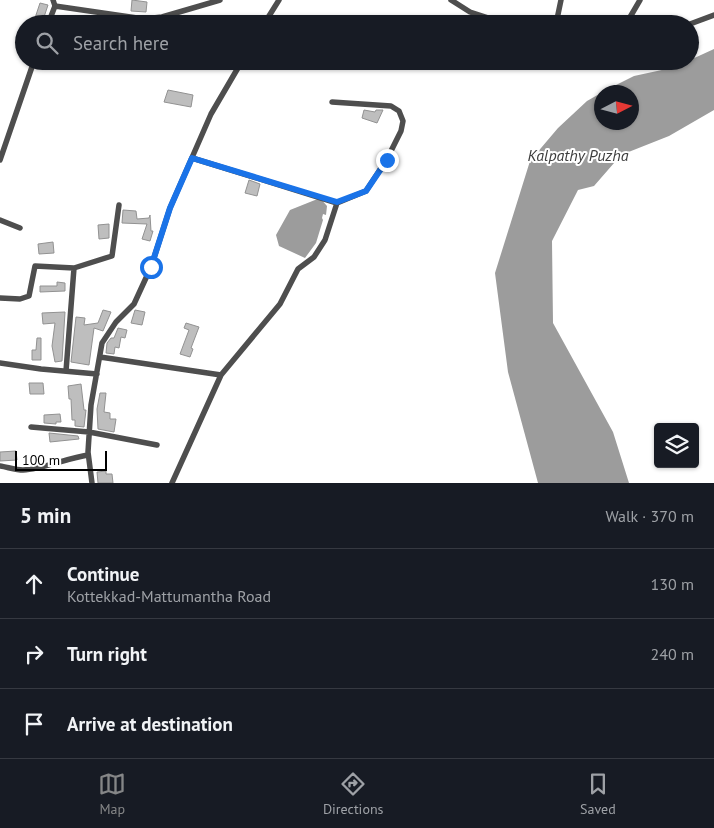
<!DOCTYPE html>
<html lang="en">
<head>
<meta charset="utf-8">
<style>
	:root { --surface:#171b24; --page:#20242c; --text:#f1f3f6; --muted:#9ea1a6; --line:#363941; --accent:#858687 }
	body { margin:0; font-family:"PT Sans",sans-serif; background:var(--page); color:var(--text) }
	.controls { position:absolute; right:15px; bottom:15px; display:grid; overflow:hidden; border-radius:5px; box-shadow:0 1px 4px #0004 }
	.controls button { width:45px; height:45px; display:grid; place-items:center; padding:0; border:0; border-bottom:1px solid var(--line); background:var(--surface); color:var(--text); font:25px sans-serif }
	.compass { position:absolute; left:594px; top:85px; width:45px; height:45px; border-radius:50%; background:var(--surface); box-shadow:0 1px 4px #0004; rotate:84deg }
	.scale { position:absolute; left:15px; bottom:12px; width:92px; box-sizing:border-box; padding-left:5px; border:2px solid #000; border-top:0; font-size:14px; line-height:18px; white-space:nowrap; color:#000; -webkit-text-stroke:4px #fff; paint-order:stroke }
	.stop { position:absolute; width:15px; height:15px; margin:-11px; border:4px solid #1a73e8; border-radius:50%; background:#fff }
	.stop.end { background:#1a73e8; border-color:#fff; box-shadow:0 1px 5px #0008 }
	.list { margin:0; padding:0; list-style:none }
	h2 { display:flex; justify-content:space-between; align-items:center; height:65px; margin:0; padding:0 20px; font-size:21px }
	h2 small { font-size:16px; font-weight:400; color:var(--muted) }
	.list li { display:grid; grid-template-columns:32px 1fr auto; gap:15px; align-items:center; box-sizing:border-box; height:70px; padding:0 20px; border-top:1px solid var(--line) }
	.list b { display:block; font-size:19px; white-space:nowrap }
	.list p { margin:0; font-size:16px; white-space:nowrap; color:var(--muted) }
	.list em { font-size:16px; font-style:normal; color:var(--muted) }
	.icon { flex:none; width:28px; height:28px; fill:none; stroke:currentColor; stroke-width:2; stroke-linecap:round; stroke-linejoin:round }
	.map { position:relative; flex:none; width:714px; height:483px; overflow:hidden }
	.search { position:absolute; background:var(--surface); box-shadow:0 1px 4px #0004; left:15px; right:15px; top:15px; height:55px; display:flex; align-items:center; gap:12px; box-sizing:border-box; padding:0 18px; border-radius:28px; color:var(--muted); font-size:19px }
	.sheet { height:275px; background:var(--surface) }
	nav { display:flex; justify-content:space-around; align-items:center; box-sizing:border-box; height:70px; border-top:1px solid var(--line); background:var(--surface); font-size:14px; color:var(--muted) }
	nav a { display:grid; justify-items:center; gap:2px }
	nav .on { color:var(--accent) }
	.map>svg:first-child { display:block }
	.water { fill:#9c9c9c }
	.building { fill:#bebebe; stroke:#929292 }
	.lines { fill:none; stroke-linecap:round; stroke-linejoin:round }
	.street { stroke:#4e4e4e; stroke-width:5.5 }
	.route { stroke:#1a73e8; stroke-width:6 }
	.labels { text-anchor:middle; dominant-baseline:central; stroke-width:4; stroke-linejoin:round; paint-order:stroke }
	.water-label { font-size:16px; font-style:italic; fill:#3d3d3d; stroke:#fff }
</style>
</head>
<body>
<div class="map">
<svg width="714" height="483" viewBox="0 0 714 483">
	<rect width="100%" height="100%" fill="#fff"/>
	<path class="water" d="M714,49V110L669,136L621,155L594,186L578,190L552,241L553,323L613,432L629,483H538L508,372L495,273L530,161L558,128L587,101L601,93L602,122H632V92H602L634,76L671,68L686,61H690V60Z
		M320,198L327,206L326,215L323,214L322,218L323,220L316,243L305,258L279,246L276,235L290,210Z"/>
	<path class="building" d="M132,0L147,2L146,12L131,11Z
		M40,3L48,5L44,17L45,18L43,24H33Z
		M182,16L213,21L212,24H189L190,20L177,21V18Z
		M168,90L193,95L191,107L164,102Z
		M364,110L375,112L376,110H383L377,123L362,118Z
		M249,180L260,184L257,196L245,193Z
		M123,210L136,211L137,219L149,218L150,215L151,231H153L150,241L142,239L147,224L122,223Z
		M109,224V238L99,239L98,225Z
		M53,242L54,253L39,254L38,244Z
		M57,282L65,283V291L40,292V286H57Z
		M103,310L111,312L103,331L94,328L89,365L71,362L76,317L85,318L84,325L98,323Z
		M135,310L145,312L142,325L131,323Z
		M65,312L62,361L55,362L52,346L55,323L43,324L42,313Z
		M186,323L199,327L191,348L193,349L190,357L180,354L189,330L184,328Z
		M118,328L127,330L125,338L121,337L119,348L115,347L114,354L106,353L107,343L111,338H114Z
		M37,338H41V360H32V350H36Z
		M29,383H43L44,394H30Z
		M81,384L84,410H86L84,427L75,426V420H72L71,399H69L68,386Z
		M100,393H106L104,412L110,413V419H116L114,432L98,429L97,409Z
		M60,414L61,422H56V424L44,423V415Z
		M49,433L78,436L79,439L50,442Z
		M16,451L17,460L0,461V452Z
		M106,471V474H112L113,483H98L97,472Z"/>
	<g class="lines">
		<path class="street" d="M451,0L470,12L507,24
			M55,6L144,19L162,17L220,0
			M48,24L55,6L53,0
			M264,24L279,0
			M556,24L561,0
			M626,24L640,0
			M690,24L714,15
			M192,158L337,203L366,191L387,159L401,131L403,121L399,111L391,106L332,102
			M0,160L34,61
			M0,220L20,228
			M0,298L20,299L29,296L35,266L74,268L112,256L119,205
			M100,357L221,375
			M0,363L41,369L97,374
			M66,371L74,268
			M31,427L89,432L157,445
			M0,466C7,467 16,470 23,470C42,469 68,458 88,455
			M92,483L88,452L91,405L102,343L116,322L134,304L151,267L170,208L211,114L242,61
			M172,483L221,375L280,304L298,269L314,257L325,240L337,203"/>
	</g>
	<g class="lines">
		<path class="route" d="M151,267L170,208L192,158L337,202L366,191L387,160"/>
	</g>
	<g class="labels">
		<g class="water-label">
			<text x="578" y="155">Kalpathy Puzha</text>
		</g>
	</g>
</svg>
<div class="controls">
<button><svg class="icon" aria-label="layers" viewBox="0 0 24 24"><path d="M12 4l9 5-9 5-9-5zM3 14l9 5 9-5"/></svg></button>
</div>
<svg class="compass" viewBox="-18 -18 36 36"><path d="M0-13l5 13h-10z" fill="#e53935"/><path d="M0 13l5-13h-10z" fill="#9ea1a6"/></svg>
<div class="scale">100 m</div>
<div class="stop" style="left:151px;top:267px"></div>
<div class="stop end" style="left:387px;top:160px"></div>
<div class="search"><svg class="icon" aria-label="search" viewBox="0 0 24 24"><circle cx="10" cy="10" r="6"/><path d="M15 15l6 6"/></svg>Search here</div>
</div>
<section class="sheet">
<h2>5 min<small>Walk · 370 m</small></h2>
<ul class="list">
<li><svg class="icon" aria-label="ahead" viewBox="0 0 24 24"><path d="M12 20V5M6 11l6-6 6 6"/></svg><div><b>Continue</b><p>Kottekkad-Mattumantha Road</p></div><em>130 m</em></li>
<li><svg class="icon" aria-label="right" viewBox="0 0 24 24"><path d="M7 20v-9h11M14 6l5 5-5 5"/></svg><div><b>Turn right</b></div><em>240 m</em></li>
<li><svg class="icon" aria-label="arrive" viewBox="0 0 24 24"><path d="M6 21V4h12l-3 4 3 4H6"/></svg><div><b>Arrive at destination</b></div></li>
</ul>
</section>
<nav>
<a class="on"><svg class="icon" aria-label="map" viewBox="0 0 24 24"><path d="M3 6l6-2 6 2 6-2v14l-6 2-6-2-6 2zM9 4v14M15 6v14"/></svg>Map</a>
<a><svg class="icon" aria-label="directions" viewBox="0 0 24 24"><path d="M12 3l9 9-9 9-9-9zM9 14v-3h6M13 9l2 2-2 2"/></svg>Directions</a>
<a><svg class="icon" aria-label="saved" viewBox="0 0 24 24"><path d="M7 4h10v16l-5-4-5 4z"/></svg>Saved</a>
</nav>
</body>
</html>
